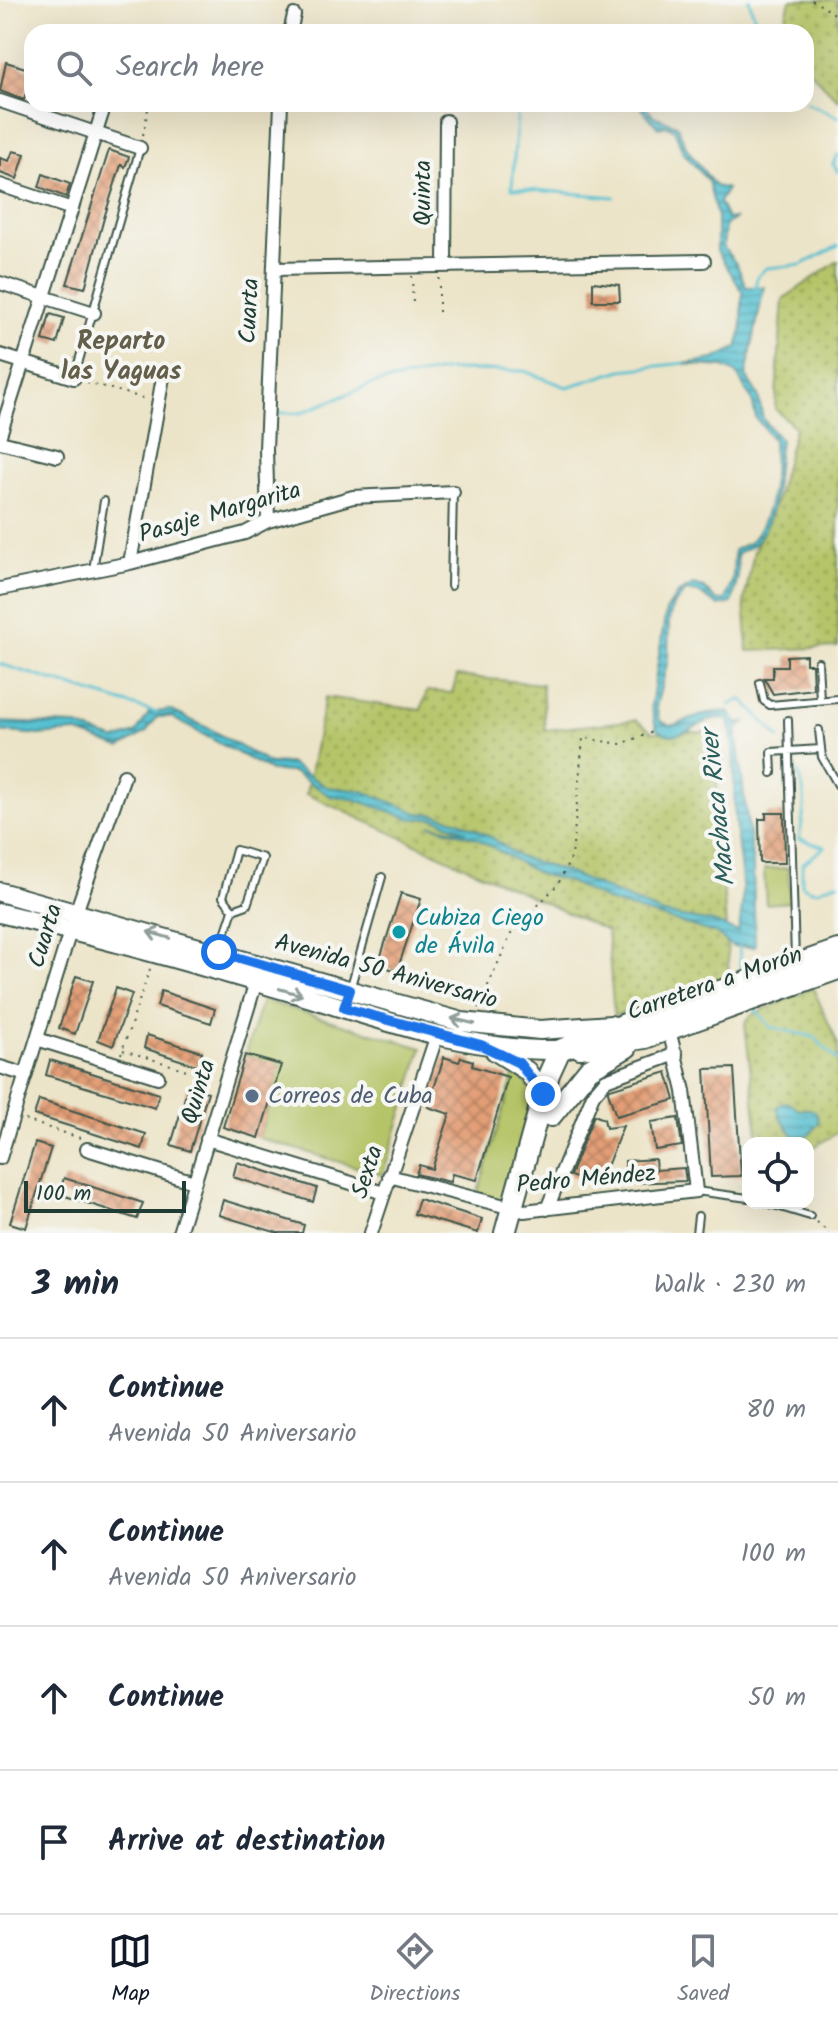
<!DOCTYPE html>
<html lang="en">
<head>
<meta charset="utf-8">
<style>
	:root { --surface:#fff; --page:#f2f2f3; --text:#1f2937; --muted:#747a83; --line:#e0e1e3; --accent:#111827 }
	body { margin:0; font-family:Kalam,sans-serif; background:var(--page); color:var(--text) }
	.controls { position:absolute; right:24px; bottom:24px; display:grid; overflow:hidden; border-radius:16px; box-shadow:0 8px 32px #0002 }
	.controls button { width:72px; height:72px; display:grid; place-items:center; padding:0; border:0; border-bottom:2px solid var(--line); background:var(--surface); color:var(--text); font:40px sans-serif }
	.scale { position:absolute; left:24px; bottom:20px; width:162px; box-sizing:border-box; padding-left:8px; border:4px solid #1f3d34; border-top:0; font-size:22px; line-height:28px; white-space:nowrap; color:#1f3d34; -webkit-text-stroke:6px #f6f6f2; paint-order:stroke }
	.stop { position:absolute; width:24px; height:24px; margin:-18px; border:6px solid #1a73e8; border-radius:50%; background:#fff }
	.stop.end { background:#1a73e8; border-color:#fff; box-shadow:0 2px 8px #0008 }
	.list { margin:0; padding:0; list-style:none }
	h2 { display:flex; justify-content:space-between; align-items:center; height:104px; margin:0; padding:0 32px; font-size:34px }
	h2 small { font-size:26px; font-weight:400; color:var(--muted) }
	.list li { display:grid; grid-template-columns:52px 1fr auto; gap:24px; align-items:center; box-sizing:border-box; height:144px; padding:0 32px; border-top:2px solid var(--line) }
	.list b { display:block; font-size:30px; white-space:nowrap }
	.list p { margin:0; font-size:26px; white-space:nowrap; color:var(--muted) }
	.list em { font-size:26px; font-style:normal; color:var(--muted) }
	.icon { flex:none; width:44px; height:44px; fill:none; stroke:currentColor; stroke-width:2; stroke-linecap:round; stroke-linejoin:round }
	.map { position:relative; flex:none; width:838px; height:1233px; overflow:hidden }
	.search { position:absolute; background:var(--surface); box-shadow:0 8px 32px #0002; left:24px; right:24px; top:24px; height:88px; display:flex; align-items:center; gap:20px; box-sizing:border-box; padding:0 28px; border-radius:24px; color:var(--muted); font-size:30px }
	.sheet { height:680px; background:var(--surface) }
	nav { display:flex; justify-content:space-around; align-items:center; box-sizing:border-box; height:112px; border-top:2px solid var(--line); background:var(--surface); font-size:22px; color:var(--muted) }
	nav a { display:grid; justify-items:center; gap:4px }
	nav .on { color:var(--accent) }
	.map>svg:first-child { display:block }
	.grass { fill:url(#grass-dots); stroke:#6a804e; stroke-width:2 }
	.green { fill:#b5c467; stroke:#6a804e; stroke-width:2 }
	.water { fill:url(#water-rules); stroke:#3a7e82; stroke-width:2 }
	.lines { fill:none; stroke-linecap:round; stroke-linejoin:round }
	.stream { stroke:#55c0d0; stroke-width:3 }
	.building { fill:url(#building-cross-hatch) }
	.service-casing { stroke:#3e564a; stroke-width:10 }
	.minor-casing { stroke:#3e564a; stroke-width:16 }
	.secondary-casing { stroke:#3e564a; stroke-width:22 }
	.primary-casing { stroke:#3e564a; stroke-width:24 }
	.path { stroke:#3e564a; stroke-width:2; stroke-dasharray:2 6; stroke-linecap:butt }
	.service { stroke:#fff; stroke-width:6 }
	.minor { stroke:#fff; stroke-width:12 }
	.secondary { stroke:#fff; stroke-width:18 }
	.primary { stroke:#fff; stroke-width:20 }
	.oneway { stroke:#8f9e9a }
	.route { stroke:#1a73e8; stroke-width:10 }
	.culture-dot { fill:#0f9aa8; stroke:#f6f6f2; stroke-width:3 }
	.service-dot { fill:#5c6f8a; stroke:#f6f6f2; stroke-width:3 }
	.labels { text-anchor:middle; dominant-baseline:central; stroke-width:8; stroke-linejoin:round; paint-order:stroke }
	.street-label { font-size:24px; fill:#1f3d34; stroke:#f6f6f2 }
	.culture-label { font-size:24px; fill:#0d838f; stroke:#f6f6f2; text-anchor:start }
	.service-label { font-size:24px; fill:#4e5e75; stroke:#f6f6f2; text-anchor:start }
	.neighbourhood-label { font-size:26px; font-weight:bold; fill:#645f4b; stroke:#f6f6f2 }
	.water-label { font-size:26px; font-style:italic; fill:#2c5e5b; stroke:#f6f6f2 }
</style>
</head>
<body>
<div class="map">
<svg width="838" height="1233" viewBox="0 0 838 1233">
	<defs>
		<pattern id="grass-dots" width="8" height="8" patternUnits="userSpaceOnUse" patternTransform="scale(2)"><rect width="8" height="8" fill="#b5c467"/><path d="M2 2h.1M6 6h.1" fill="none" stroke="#93a056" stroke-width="1.8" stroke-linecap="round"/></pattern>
		<pattern id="water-rules" width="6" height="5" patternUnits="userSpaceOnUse" patternTransform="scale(2)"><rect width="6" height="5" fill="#55c0d0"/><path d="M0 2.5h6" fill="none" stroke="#469daa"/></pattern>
		<pattern id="building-cross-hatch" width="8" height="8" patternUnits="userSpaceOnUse" patternTransform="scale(2)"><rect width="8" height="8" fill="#e39e76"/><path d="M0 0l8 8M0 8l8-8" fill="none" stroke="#b78262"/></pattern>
	</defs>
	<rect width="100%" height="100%" fill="#f6f6f2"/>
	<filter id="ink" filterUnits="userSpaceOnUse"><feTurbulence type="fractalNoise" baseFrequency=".0125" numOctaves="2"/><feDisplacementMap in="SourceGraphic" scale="16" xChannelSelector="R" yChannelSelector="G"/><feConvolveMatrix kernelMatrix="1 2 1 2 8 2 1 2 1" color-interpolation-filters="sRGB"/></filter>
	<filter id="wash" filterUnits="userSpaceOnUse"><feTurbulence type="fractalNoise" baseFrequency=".006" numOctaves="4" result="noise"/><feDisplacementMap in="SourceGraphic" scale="32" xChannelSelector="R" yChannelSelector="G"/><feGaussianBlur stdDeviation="1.8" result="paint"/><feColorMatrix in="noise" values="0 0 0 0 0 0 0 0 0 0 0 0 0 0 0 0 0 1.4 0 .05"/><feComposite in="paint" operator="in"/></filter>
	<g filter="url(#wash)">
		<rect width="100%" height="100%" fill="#ece4c8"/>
		<path class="grass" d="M790,0H838V100L806,67V32H786L784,24Z
			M838,261V647L748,651L744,602L754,551L776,501L795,427L775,409L783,299Z
			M457,676L542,684L545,730L636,720L653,732H707L723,759L717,785L729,975L614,1016L607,931L306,794L325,697L421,710L427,691L452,693Z
			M813,988L838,1044V1132L813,1148L808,1158V1143H759L745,1024L751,1015Z"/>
		<path class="green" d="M788,868L790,902L766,904L764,869Z
			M262,1000L422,1048L383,1175L259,1138L281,1065L245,1055Z
			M515,1071L534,1092L505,1204L477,1195Z"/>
		<path class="water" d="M638,104H643L654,116L677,125L686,147L715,186L727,189L719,202L727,219L736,218L725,225L723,247L737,265L746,287H764L746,376L758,395L763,419L780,440C774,473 780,520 753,545C747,551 742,548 737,555L738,576L732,603L719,606L699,593L686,591L673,605L669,620L668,660L656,707L660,721L671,726L709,713L728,711L737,723L746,722L737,729V738L753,866L755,947H733L715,933L610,902L567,881L539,874L476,838L430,825L467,832L435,818L412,819L353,799L332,797L293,772L271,771L171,717H157L146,732L120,748L75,732L38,735L0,731V722L74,725L116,740L136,733L149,713L170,710L212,730L270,764L289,763L327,787L363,791L418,813L435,814L459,821L493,838L519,857L569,873L664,914L713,922L738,932C748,892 738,859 735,820C733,786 736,753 729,720C705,709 680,751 656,728L651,706L666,611L677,594L693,585L704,588L717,601L725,600L733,579L734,550C739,547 747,545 751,541C773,516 775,472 773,440L756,418L752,400L736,373L723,367L684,364L714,359L737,348L742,329V291L717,251V217L708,181L683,152L674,129L667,126L658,128Z
			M784,1102L792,1104L798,1110L810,1109L816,1112L819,1122L809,1135L795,1138L780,1117L777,1107Z"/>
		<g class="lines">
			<path class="stream" d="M749,0L759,32
				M806,102L838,117
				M518,104L512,188L614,197
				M838,155L833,164L838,172
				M755,291L757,277L766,268L801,265L838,246
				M272,413H301L375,383L449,370L524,371L567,387L622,370L685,363
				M0,664L157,713
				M730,705L742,699L779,738
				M798,772C808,797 804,814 799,839L825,847L802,864V885C818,897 821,886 838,883
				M739,945L741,974
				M753,1007L771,1027L814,1037L838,1061"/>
		</g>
		<g id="blocks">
			<path class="building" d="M6,62L32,70L24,100L0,91Z
				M109,150L129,157L125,167L121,165L104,218L85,288L67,284Z
				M13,151L25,154L17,179L0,173V158L9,161Z
				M43,174L70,184L66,197L39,187Z
				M593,282L619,285L620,301H593Z
				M50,314L64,318L57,344L43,340Z
				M806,655V664H812L813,689L773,694L764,678H773V666H787V656Z
				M766,813H784L785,863H760L759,819H766Z
				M401,893L421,899L397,971L378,965Z
				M76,976L93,981L75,1034L59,1028Z
				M116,988L132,994L113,1046L98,1040Z
				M161,991L215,1009L211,1023L157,1006Z
				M147,1035L202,1052L198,1066L144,1048Z
				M245,1055L281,1065L259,1138L223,1127Z
				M444,1057L459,1062L461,1057L473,1061L472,1066L508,1077L477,1180L452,1174L450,1182L416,1174L419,1165L432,1169L450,1114L428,1107Z
				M50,1060L159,1094L155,1108L46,1075Z
				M734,1068L741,1176L711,1177L705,1069Z
				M667,1072L675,1100L616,1116L608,1092L610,1089Z
				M188,1087L208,1092L190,1151L171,1145Z
				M39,1100L146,1134L142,1149L34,1115Z
				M594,1115L604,1119L606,1128L623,1126L599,1186L570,1176Z
				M678,1118L682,1146L655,1150L651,1122Z
				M35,1143L51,1148L26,1228L10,1223Z
				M655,1159L656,1170L684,1168L686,1181L626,1183L625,1161Z
				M237,1162L317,1188L313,1202L233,1177Z
				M64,1178L143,1203L137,1219L59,1194Z
				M419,1199L482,1219L478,1233L414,1214Z
				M223,1200L304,1225L302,1233H278L219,1215Z"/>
		</g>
	</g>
	<g filter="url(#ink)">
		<use href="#blocks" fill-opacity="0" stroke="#3e564a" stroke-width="2"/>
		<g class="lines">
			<g class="service-casing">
				<path id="service" d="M74,378L140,148
					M93,570L104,501
					M451,586L453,492
					M818,662L820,700
					M760,683L764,701L770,705L838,699
					M788,720L795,959
					M819,730L822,757L838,785
					M772,773L771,752L821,749
					M219,952L233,910L247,905L263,858L236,850L223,897L233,910
					M351,986L382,877
					M696,1191L748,1198
					M767,1203L810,1216
					M696,1233L698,1216"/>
			</g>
			<g class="minor-casing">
				<path id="minor" d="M290,32L294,15
					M0,101L140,148
					M0,185L72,209
					M445,266L446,121
					M274,269L704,261
					M0,283L94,313
					M0,355L74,378
					M0,435L105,104
					M0,442L57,456
					M268,521L266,449L281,104
					M130,563L163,377
					M0,589L130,563L245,533L268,521L353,497L453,492
					M37,1039L158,1077
					M0,1067L26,1075
					M207,1139L384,1193
					M87,1149L194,1182
					M0,1158L76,912L124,776
					M389,1176L524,1211L696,1191L684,1091L669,1030
					M547,1209L593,1095L606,1080L676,1054
					M179,1233L258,975
					M371,1233L437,1035"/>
			</g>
			<g class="secondary-casing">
				<path id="secondary" d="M0,892L462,1022L540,1030L611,1025
					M0,913C99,937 197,964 294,993C381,1019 468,1052 560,1050
					M495,1051L527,1071L543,1094"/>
			</g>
			<g class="primary-casing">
				<path id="primary" d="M580,1048L645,1038L838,969
					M551,1116L589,1069L627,1047
					M505,1233L549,1074L560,1050L625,1024L838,950"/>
			</g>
			<path class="path" d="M812,0L838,16
				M170,32V30
				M143,135L149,104
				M412,276L413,303
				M439,278V313
				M87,382L146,399
				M478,1008L511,934L558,884L572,856L583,738L621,744L653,732
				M123,1050L212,1078
				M121,1054L151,966
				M25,1120L80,1138
				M817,1222L829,1233"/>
			<use href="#service" class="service"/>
			<use href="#minor" class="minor"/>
			<use href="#secondary" class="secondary"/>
			<use href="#primary" class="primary"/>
		</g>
		<defs><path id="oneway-shaft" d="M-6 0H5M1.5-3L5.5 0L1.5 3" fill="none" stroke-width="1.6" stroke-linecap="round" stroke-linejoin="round" transform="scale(2)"/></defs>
		<g class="oneway">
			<use href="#oneway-shaft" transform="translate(159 935) rotate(-164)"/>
			<use href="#oneway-shaft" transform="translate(291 992) rotate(16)"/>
			<use href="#oneway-shaft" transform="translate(463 1021) rotate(-167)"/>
		</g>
	</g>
	<g class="lines" filter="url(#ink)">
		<path class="route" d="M219,952L350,990L344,1008L481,1045L519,1063L543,1094"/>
	</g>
	<circle class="culture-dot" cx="399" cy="932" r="8"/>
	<circle class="service-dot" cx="252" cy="1096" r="8"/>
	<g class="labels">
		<g class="street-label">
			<text transform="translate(423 193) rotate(-90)">Quinta</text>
			<text transform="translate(250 311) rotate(-87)">Cuarta</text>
			<text transform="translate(220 513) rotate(-16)">Pasaje Margarita</text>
			<text transform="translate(46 936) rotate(-73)">Cuarta</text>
			<text transform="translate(386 972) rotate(15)">Avenida 50 Aniversario</text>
			<text transform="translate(715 984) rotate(-19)">Carretera a Morón</text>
			<text transform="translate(199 1092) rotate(-73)">Quinta</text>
			<text transform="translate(368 1172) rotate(-72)">Sexta</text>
			<text transform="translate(586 1180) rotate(-5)">Pedro Méndez</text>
		</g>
		<g class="culture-label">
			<text x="415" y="918">Cubiza Ciego<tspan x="415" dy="28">de Ávila</tspan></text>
		</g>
		<g class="service-label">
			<text x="268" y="1096">Correos de Cuba</text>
		</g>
		<g class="neighbourhood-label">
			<text x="121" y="342">Reparto<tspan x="121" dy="30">las Yaguas</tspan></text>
		</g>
		<g class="water-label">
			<text transform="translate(719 808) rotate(-96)">Machaca River</text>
		</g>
	</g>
</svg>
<div class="controls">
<button><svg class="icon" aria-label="locate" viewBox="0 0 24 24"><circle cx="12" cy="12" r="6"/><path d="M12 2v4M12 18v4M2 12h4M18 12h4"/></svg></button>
</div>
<div class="scale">100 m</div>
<div class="stop" style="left:219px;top:952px"></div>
<div class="stop end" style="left:543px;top:1094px"></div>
<div class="search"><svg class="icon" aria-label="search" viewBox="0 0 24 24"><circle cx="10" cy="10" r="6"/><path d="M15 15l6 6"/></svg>Search here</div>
</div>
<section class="sheet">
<h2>3 min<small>Walk · 230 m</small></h2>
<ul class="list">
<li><svg class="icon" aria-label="ahead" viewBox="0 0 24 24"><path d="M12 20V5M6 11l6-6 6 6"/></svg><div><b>Continue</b><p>Avenida 50 Aniversario</p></div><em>80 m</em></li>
<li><svg class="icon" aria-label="ahead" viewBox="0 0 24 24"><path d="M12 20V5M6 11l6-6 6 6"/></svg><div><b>Continue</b><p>Avenida 50 Aniversario</p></div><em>100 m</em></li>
<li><svg class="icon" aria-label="ahead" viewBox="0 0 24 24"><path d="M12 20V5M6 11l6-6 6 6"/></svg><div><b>Continue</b></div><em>50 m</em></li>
<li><svg class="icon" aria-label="arrive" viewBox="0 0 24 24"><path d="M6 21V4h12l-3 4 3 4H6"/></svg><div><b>Arrive at destination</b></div></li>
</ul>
</section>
<nav>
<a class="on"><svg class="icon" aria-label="map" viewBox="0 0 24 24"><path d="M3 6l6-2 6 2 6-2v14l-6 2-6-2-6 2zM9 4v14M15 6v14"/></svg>Map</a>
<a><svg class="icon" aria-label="directions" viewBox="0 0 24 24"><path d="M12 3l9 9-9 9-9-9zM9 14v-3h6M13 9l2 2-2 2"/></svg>Directions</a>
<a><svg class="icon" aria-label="saved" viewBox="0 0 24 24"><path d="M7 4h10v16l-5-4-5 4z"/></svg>Saved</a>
</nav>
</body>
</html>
